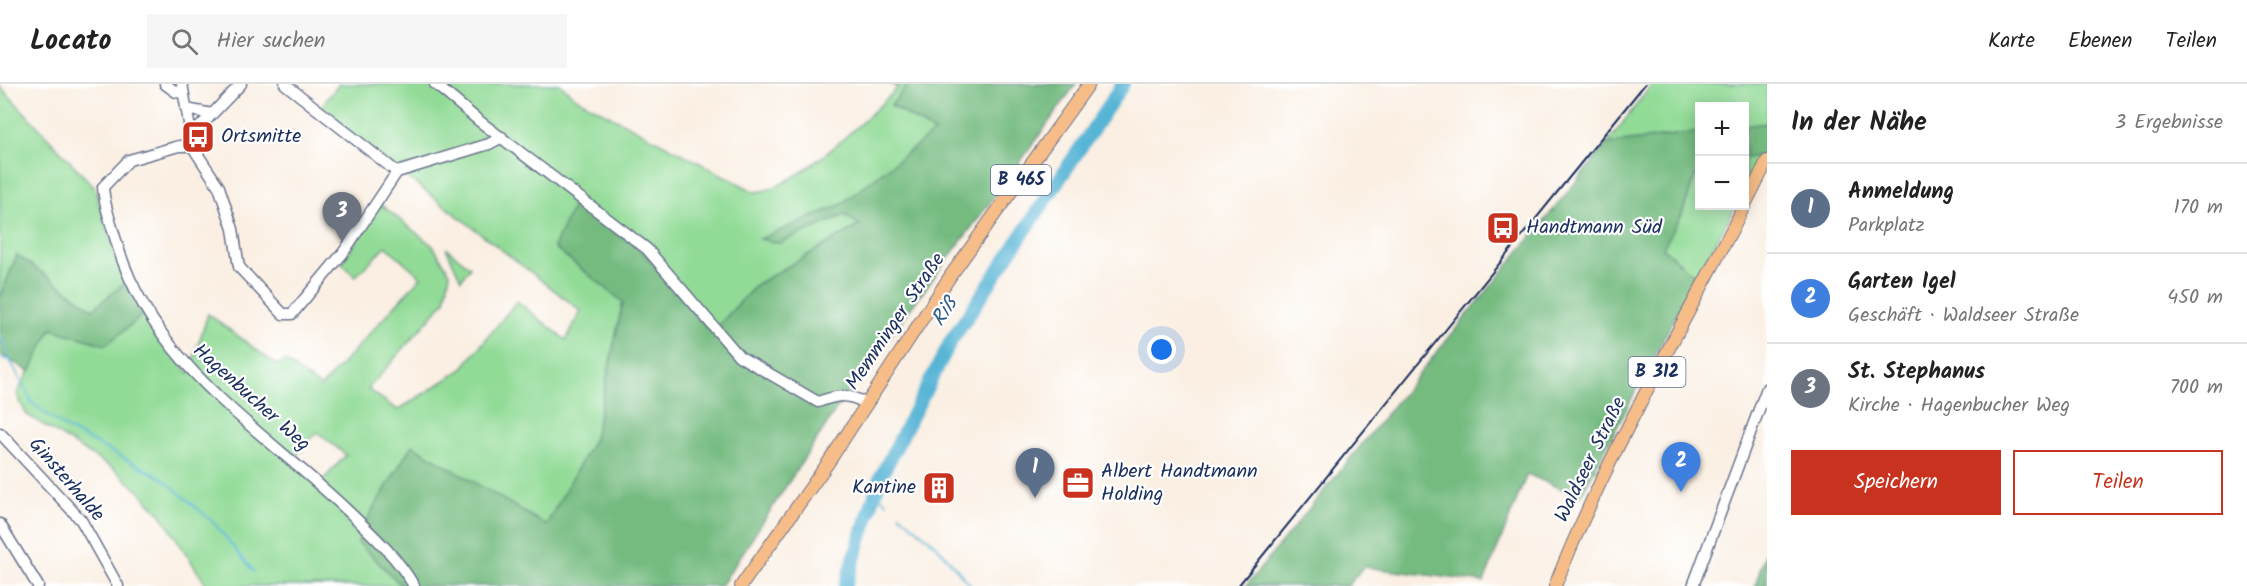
<!DOCTYPE html>
<html lang="de">
<head>
<meta charset="utf-8">
<style>
	:root { --surface:#fff; --page:#f6f6f6; --text:#222; --muted:#767676; --line:#e0e0e0; --accent:#c8321e }
	body { margin:0; font-family:Kalam,sans-serif; background:var(--page); color:var(--text) }
	.controls { position:absolute; right:18px; top:18px; display:grid; overflow:hidden; border-radius:0px; box-shadow:0 3px 15px #0003 }
	.controls button { width:54px; height:54px; display:grid; place-items:center; padding:0; border:0; border-bottom:2px solid var(--line); background:var(--surface); color:var(--text); font:30px sans-serif }
	.you { position:absolute; left:1162px; top:266px; width:21px; height:21px; margin:-15px; border:4px solid #fff; border-radius:50%; background:#1a73e8; box-shadow:0 0 0 9px #1a73e833 }
	.badge { display:grid; place-items:center; width:39px; height:39px; border-radius:50%; background:var(--accent); color:#fff; font-size:20px; font-weight:700 }
	.pin { position:absolute; translate:-50% -50px; filter:drop-shadow(0 2px 3px #0008) }
	.pin::after { content:''; position:absolute; top:32px; width:21px; height:18px; background:inherit; clip-path:polygon(0 0,100% 0,50% 100%) }
	.list { margin:0; padding:0; list-style:none }
	h2 { display:flex; justify-content:space-between; align-items:center; height:78px; margin:0; padding:0 24px; font-size:26px }
	h2 small { font-size:20px; font-weight:400; color:var(--muted) }
	.list li { display:grid; grid-template-columns:39px 1fr auto; gap:18px; align-items:center; box-sizing:border-box; height:90px; padding:0 24px; border-top:2px solid var(--line) }
	.list b { display:block; font-size:22px; white-space:nowrap }
	.list p { margin:0; font-size:20px; white-space:nowrap; color:var(--muted) }
	.list em { font-size:20px; font-style:normal; color:var(--muted) }
	.actions { display:flex; gap:12px; padding:18px 24px }
	.actions a { flex:1; padding:14px 0; border:2px solid var(--accent); border-radius:0px; text-align:center; font-size:21px; color:var(--accent) }
	.actions .main { background:var(--accent); color:#fff }
	.icon { flex:none; width:33px; height:33px; fill:none; stroke:currentColor; stroke-width:2; stroke-linecap:round; stroke-linejoin:round }
	.map { position:relative; flex:none; width:1767px; height:502px; overflow:hidden }
	header { display:flex; align-items:center; gap:36px; box-sizing:border-box; height:84px; padding:0 30px; background:var(--surface); border-bottom:2px solid var(--line) }
	header strong { font-size:28px }
	nav { display:flex; gap:33px; margin-inline-start:auto; font-size:21px }
	.search { width:420px; height:54px; background:var(--page); display:flex; align-items:center; gap:15px; box-sizing:border-box; padding:0 21px; border-radius:0px; color:var(--muted); font-size:22px }
	main { display:flex }
	aside { flex:1; background:var(--surface) }
	.map>svg:first-child { display:block }
	.green { fill:#92db97; stroke:#56857a; stroke-width:1.5; fill-rule:evenodd }
	.forest { fill:#75bb80; stroke:#48756f; stroke-width:1.5 }
	.lines { fill:none; stroke-linecap:round; stroke-linejoin:round }
	.stream { stroke:#56b4d5; stroke-width:2 }
	.river { stroke:#56b4d5; stroke-width:14 }
	.minor-casing { stroke:#69728c; stroke-width:13 }
	.major-casing { stroke:#69728c; stroke-width:14 }
	.minor { stroke:#fff; stroke-width:10 }
	.major { stroke:#f7bd88; stroke-width:12 }
	.rail { stroke:#1b2f5e; stroke-width:2 }
	.labels { text-anchor:middle; dominant-baseline:central; stroke-width:4.5; stroke-linejoin:round; paint-order:stroke }
	.shield { fill:#fff; stroke:#5f6d8e; stroke-width:1.5 }
	.shield-label { font-size:18px; font-weight:bold; fill:#1b2f5e }
	.poi-label { font-size:20px; fill:#1b2f5e; stroke:#fff; text-anchor:start }
	.street-label { font-size:20px; fill:#1b2f5e; stroke:#fff }
	.water-label { font-size:21px; font-style:italic; fill:#305e88; stroke:#fff }
</style>
</head>
<body>
<header>
<strong>Locato</strong>
<div class="search"><svg class="icon" aria-label="search" viewBox="0 0 24 24"><circle cx="10" cy="10" r="6"/><path d="M15 15l6 6"/></svg>Hier suchen</div>
<nav><a>Karte</a><a>Ebenen</a><a>Teilen</a></nav>
</header>
<main>
<div class="map">
<svg width="1767" height="502" viewBox="0 0 1767 502">
	<rect width="100%" height="100%" fill="#fff"/>
	<filter id="ink" filterUnits="userSpaceOnUse"><feTurbulence type="fractalNoise" baseFrequency=".0167" numOctaves="2"/><feDisplacementMap in="SourceGraphic" scale="12" xChannelSelector="R" yChannelSelector="G"/><feConvolveMatrix kernelMatrix="1 2 1 2 8 2 1 2 1" color-interpolation-filters="sRGB"/></filter>
	<filter id="wash" filterUnits="userSpaceOnUse"><feTurbulence type="fractalNoise" baseFrequency=".008" numOctaves="4" result="noise"/><feDisplacementMap in="SourceGraphic" scale="24" xChannelSelector="R" yChannelSelector="G"/><feGaussianBlur stdDeviation="1.35" result="paint"/><feColorMatrix in="noise" values="0 0 0 0 0 0 0 0 0 0 0 0 0 0 0 0 0 1.4 0 .05"/><feComposite in="paint" operator="in"/></filter>
	<g filter="url(#wash)">
		<rect width="100%" height="100%" fill="#faefe2"/>
		<path class="green" d="M339,0H560L576,14L755,108C796,106 867,33 898,4L891,0H909L892,22L935,48L840,121L762,155L779,159L845,131L860,141L757,200L712,248L554,163L623,217L594,355L546,441L358,458L402,502H207L162,432L139,407L115,386L26,330L17,310L51,245L106,261L144,230L169,267L189,289L208,230L277,281L285,277L321,303L421,193L386,162L355,193L342,179L380,120L433,162L450,189L445,217L368,305L398,326L461,286L517,217L566,256L581,227L319,25ZM317,348L346,371L322,397L295,373Z
			M1652,0H1767V39L1745,42L1744,22H1700L1699,48L1607,60Z
			M0,2L94,103L125,199L93,225L17,171L0,214Z
			M1762,72L1745,105V74Z
			M1699,90L1700,122H1736L1696,193L1663,164L1682,130L1695,92Z
			M446,164L470,183L461,196Z"/>
		<path class="forest" d="M909,0H1076L1010,92L845,312L721,502H402L358,458L370,430L412,361L546,441L594,355L623,218L554,163L576,115L642,167L712,248L757,200L860,141L845,131L779,159L760,155L840,121L934,48L891,21Z
			M1767,39V62L1762,72L1745,74V42Z
			M1699,48V90L1695,92L1682,130L1663,164L1696,193L1580,413L1527,390L1484,498L1363,483L1348,502H1246L1607,60Z
			M17,171L93,225L125,199L144,230L106,261L51,245L30,288L0,270V214Z
			M1767,464V502H1755Z"/>
		<g class="lines">
			<path class="stream" d="M0,251L10,276
				M0,274L10,276L33,320L66,344L162,394L213,438L254,488
				M876,408L887,419
				M899,430L936,461L971,502"/>
			<path class="river" d="M845,502L881,392L951,257L1123,0"/>
		</g>
	</g>
	<g filter="url(#ink)">
		<g class="lines">
			<g class="minor-casing">
				<path id="minor" d="M165,0L176,8L183,9
					M182,0L192,56
					M435,0L478,36L647,165L739,272L818,318C837,311 846,309 865,319
					M186,25L212,30
					M192,51L241,0
					M192,62H179L129,76L103,103C104,122 112,142 117,160C154,283 260,343 348,427C373,451 397,473 414,502
					M192,62L219,103L233,145L239,183L283,230H292L343,169L397,88L285,0
					M397,88L489,60L502,53
					M0,349L81,436L118,502
					M0,440L38,502
					M1693,502L1767,304"/>
			</g>
			<g class="major-casing">
				<path id="major" d="M741,502L828,379L951,191L1089,0
					M1555,502C1613,355 1697,219 1767,77"/>
			</g>
			<use href="#minor" class="minor"/>
			<use href="#major" class="major"/>
			<path class="rail" d="M1238,502L1645,0"/>
		</g>
	</g>
	<defs>
		<g id="bus-square" transform="scale(1.725)"><rect x="-9" y="-9" width="18" height="18" rx="4" fill="#c8321e" stroke="#fff"/><path d="M-5-6H5V4H4V6H2V4H-2V6H-4V4H-5ZM-3.5-4V0h7V-4ZM-3.5 1.2v1.5H-2V1.2ZM2 1.2v1.5H3.5V1.2Z" fill="#fff"/></g>
		<g id="office-square" transform="scale(1.725)"><rect x="-9" y="-9" width="18" height="18" rx="4" fill="#c8321e" stroke="#fff"/><path d="M-6-3h4V-5.5h4V-3h4V5H-6ZM-1-4.5V-3h2v-1.5ZM-6 0V1H6V0Z" fill="#fff"/></g>
		<g id="building-square" transform="scale(1.725)"><rect x="-9" y="-9" width="18" height="18" rx="4" fill="#c8321e" stroke="#fff"/><path d="M-4-6H4V6H1V3H-1V6H-4ZM-2.5-4.3h1.7v1.8h-1.7ZM.8-4.3h1.7v1.8H.8ZM-2.5-1h1.7V.8h-1.7ZM.8-1h1.7V.8H.8Z" fill="#fff"/></g>
	</defs>
	<g fill-rule="evenodd">
		<use href="#bus-square" x="198" y="53"/>
		<use href="#bus-square" x="1503" y="144"/>
		<use href="#office-square" x="1078" y="399"/>
		<use href="#building-square" x="939" y="404"/>
	</g>
	<g class="labels">
		<g class="shield">
			<rect x="991" y="81" width="60" height="30" rx="4.5"/>
			<rect x="1628.5" y="273" width="57" height="30" rx="4.5"/>
		</g>
		<g class="shield-label">
			<text x="1021" y="96">B 465</text>
			<text x="1657" y="288">B 312</text>
		</g>
		<g class="poi-label">
			<text x="221" y="53">Ortsmitte</text>
			<text x="1526" y="144">Handtmann Süd</text>
			<text x="1101" y="388">Albert Handtmann<tspan x="1101" dy="23">Holding</tspan></text>
			<text x="916" y="404" text-anchor="end">Kantine</text>
		</g>
		<g class="street-label">
			<text transform="translate(896 238) rotate(-56)">Memminger Straße</text>
			<text transform="translate(251 314) rotate(42)">Hagenbucher Weg</text>
			<text transform="translate(1591 376) rotate(-64)">Waldseer Straße</text>
			<text transform="translate(66 396) rotate(49)">Ginsterhalde</text>
		</g>
		<g class="water-label">
			<text transform="translate(945 228) rotate(-57)">Riß</text>
		</g>
	</g>
</svg>
<div class="controls">
<button>+</button>
<button>−</button>
</div>
<div class="you"></div>
<div class="pin badge" style="left:1035px;top:414px;background:#5c6f8a">1</div>
<div class="pin badge" style="left:1681px;top:408px;background:#3f7fe0">2</div>
<div class="pin badge" style="left:342px;top:158px;background:#6b7280">3</div>
</div>
<aside>
<h2>In der Nähe<small>3 Ergebnisse</small></h2>
<ul class="list">
<li><span class="badge" style="background:#5c6f8a">1</span><div><b>Anmeldung</b><p>Parkplatz</p></div><em>170 m</em></li>
<li><span class="badge" style="background:#3f7fe0">2</span><div><b>Garten Igel</b><p>Geschäft · Waldseer Straße</p></div><em>450 m</em></li>
<li><span class="badge" style="background:#6b7280">3</span><div><b>St. Stephanus</b><p>Kirche · Hagenbucher Weg</p></div><em>700 m</em></li>
</ul>
<div class="actions"><a class="main">Speichern</a><a>Teilen</a></div>
</aside>
</main>
</body>
</html>
